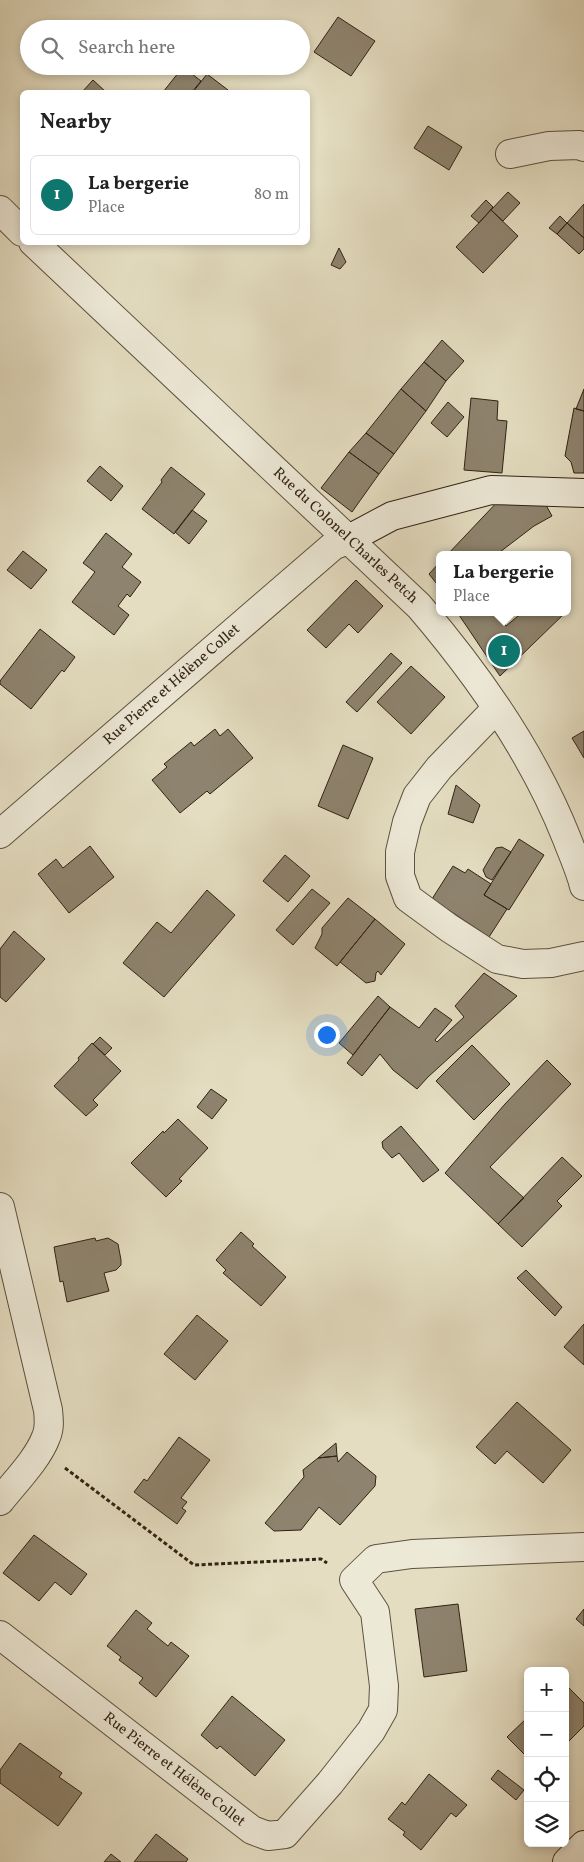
<!DOCTYPE html>
<html lang="en">
<head>
<meta charset="utf-8">
<style>
	:root { --surface:#fff; --page:#f6f6f6; --text:#222; --muted:#767676; --line:#e0e0e0; --accent:#0f766e }
	body { margin:0; font-family:Vollkorn,serif; background:var(--page); color:var(--text) }
	.controls { position:absolute; right:15px; bottom:15px; display:grid; overflow:hidden; border-radius:8px; box-shadow:0 2px 8px #0003 }
	.controls button { width:45px; height:45px; display:grid; place-items:center; padding:0; border:0; border-bottom:1px solid var(--line); background:var(--surface); color:var(--text); font:25px sans-serif }
	.you { position:absolute; left:326px; top:1034px; width:18px; height:18px; margin:-12px; border:4px solid #fff; border-radius:50%; background:#1a73e8; box-shadow:0 0 0 8px #1a73e833 }
	.badge { display:grid; place-items:center; width:32px; height:32px; border-radius:50%; background:var(--accent); color:#fff; font-size:16px; font-weight:700 }
	.pin { position:absolute; translate:-50% -50%; border:2px solid #fff; box-shadow:0 1px 5px #0006 }
	.popup { position:absolute; left:436px; top:551px; width:135px; height:65px; box-sizing:border-box; display:grid; place-content:center; border-radius:8px; background:var(--surface); filter:drop-shadow(0 1px 4px #0005); font-size:16px; white-space:nowrap; color:var(--muted) }
	.popup b { font-size:19px; color:var(--text) }
	.popup::after { content:''; position:absolute; left:50%; top:100%; margin-left:-10px; border:10px solid transparent; border-top-color:var(--surface) }
	.list { margin:0; padding:0; list-style:none }
	h2 { display:flex; justify-content:space-between; align-items:center; height:65px; margin:0; padding:0 20px; font-size:21px }
	h2 small { font-size:16px; font-weight:400; color:var(--muted) }
	.list li { display:grid; grid-template-columns:32px 1fr auto; gap:15px; align-items:center; box-sizing:border-box; height:80px; margin:0 10px 10px; padding:0 10px; border:1px solid var(--line); border-radius:8px }
	.list b { display:block; font-size:19px; white-space:nowrap }
	.list p { margin:0; font-size:16px; white-space:nowrap; color:var(--muted) }
	.list em { font-size:16px; font-style:normal; color:var(--muted) }
	.icon { flex:none; width:28px; height:28px; fill:none; stroke:currentColor; stroke-width:2; stroke-linecap:round; stroke-linejoin:round }
	.map { position:relative; flex:none; width:584px; height:1862px; overflow:hidden }
	.search { position:absolute; background:var(--surface); box-shadow:0 2px 8px #0003; left:20px; top:20px; width:290px; height:55px; display:flex; align-items:center; gap:12px; box-sizing:border-box; padding:0 18px; border-radius:28px; color:var(--muted); font-size:19px }
	.panel { position:absolute; background:var(--surface); box-shadow:0 2px 8px #0003; left:20px; top:90px; width:290px; height:155px; border-radius:8px }
	.map>svg:first-child { display:block }
	.building { fill:#8e836e; stroke:#312214 }
	.lines { fill:none; stroke-linecap:round; stroke-linejoin:round }
	.street-casing { stroke:#5e513f; stroke-width:30 }
	.secondary-casing { stroke:#312214; stroke-width:30 }
	.path { stroke:#312214; stroke-width:3; stroke-dasharray:4 2.5; stroke-linecap:butt }
	.street { stroke:#ede9d7; stroke-width:28 }
	.secondary { stroke:#ede9d7; stroke-width:28 }
	.labels { text-anchor:middle; dominant-baseline:central; stroke-width:4; stroke-linejoin:round; paint-order:stroke }
	.street-label { font-size:15px; fill:#312214; stroke:#ede9d7 }
</style>
</head>
<body>
<div class="map">
<svg width="584" height="1862" viewBox="0 0 584 1862">
	<rect width="100%" height="100%" fill="#e4ddc1"/>
	<filter id="stains"><feTurbulence type="fractalNoise" baseFrequency=".004" numOctaves="4"/><feColorMatrix values="0 0 0 0 .2 0 0 0 0 .09 0 0 0 0 .02 0 0 0 .5 -.17"/></filter>
	<radialGradient id="worn" r=".72"><stop offset=".6" stop-color="#630" stop-opacity="0"/><stop offset="1" stop-color="#630" stop-opacity=".3"/></radialGradient>
	<path class="building" d="M338,17L375,41L351,76L314,52Z
		M183,67L201,81L192,92H163Z
		M207,74L228,90L226,92H193Z
		M93,80L106,92H82Z
		M428,126L462,147L449,170L414,148Z
		M508,192L520,203L503,221L491,210Z
		M486,200L493,207L479,223L471,216Z
		M584,204V238L567,223Z
		M491,210L518,236L483,273L456,247Z
		M560,216L567,223L557,234L549,228Z
		M567,223L584,238V249L579,254L557,234Z
		M339,248L346,262L340,269L331,265Z
		M442,340L464,361L446,381L424,362Z
		M424,362L446,381L426,411L401,389Z
		M401,389L426,411L394,454L366,433Z
		M584,389V411L576,409Z
		M471,398L498,401L497,420L507,421L502,473L464,470Z
		M448,402L464,417L447,437L431,423Z
		M574,408L584,411V473H574L571,462L565,456Z
		M366,433L394,454L379,474L349,452Z
		M349,452L379,474L352,512L321,488Z
		M100,466L123,486L111,501L87,481Z
		M171,467L205,494L174,534L142,509L162,482L161,480Z
		M501,498H542L552,516L534,526L496,555H447Z
		M192,510L207,521L189,544L175,532Z
		M106,533L132,554L122,567L141,582L130,597L127,594L118,606L129,615L114,635L72,602L95,572L83,563Z
		M23,551L47,570L31,589L7,570Z
		M440,562V588L429,574Z
		M356,580L383,606L358,633L349,624L326,648L307,630Z
		M457,612H497L506,626L523,612H566L500,676Z
		M40,629L75,657L64,672L62,670L31,709L0,684V681Z
		M391,653L402,663L357,712L346,702Z
		M411,666L445,697L411,734L377,702Z
		M215,729L220,736L228,729L253,758L210,794L207,791L180,813L152,780L167,767L164,764L191,742L194,746Z
		M584,731V758L572,738Z
		M343,745L373,758L348,819L318,806Z
		M456,785L480,805L473,823L448,814Z
		M519,839L544,855L509,910L484,895Z
		M90,846L114,877L69,913L38,874L56,859L63,868Z
		M502,847L511,852L492,880L486,877L483,870L496,848Z
		M285,855L310,876L288,902L263,881Z
		M453,866L465,873L468,869L491,884L484,895L507,909L489,937L432,899Z
		M312,889L330,903L293,945L276,930Z
		M207,890L235,915L164,997L123,963L157,922L171,933Z
		M348,898L375,919L337,966L315,948L322,934V928Z
		M375,919L405,944L381,975L378,971L376,973L375,981L366,983L340,962Z
		M14,931L45,959L6,1002L0,997V949Z
		M484,973L517,996L428,1077L417,1089L393,1070L380,1054L362,1076L347,1063L390,1007L419,1028L435,1008L452,1020L435,1040L437,1042L464,1017L455,1006Z
		M378,996L390,1007L353,1055L339,1043Z
		M100,1037L112,1048L105,1055L93,1044Z
		M92,1043L121,1071L93,1100L98,1105L86,1116L54,1086L79,1060L78,1058Z
		M472,1045L510,1084L474,1120L436,1081Z
		M547,1060L571,1084L490,1167L524,1198L498,1224L445,1173L505,1104Z
		M211,1089L227,1100L212,1119L197,1107Z
		M178,1119L208,1148L179,1179L182,1181L166,1197L131,1163L163,1131L164,1133Z
		M401,1126L439,1170L423,1182L399,1153L392,1158L383,1148L382,1142Z
		M562,1157L582,1176L557,1201L562,1206L522,1247L498,1224Z
		M241,1232L254,1244L252,1246L286,1277L261,1306L223,1273L226,1270L216,1260Z
		M95,1238L96,1241L108,1238L118,1244L121,1260V1265L116,1270L104,1273L109,1291L67,1302L63,1281L60,1282L54,1247Z
		M526,1270L562,1307L555,1316L517,1278Z
		M197,1315L228,1341L195,1380L164,1354Z
		M584,1324V1365L564,1347Z
		M517,1402L571,1450L543,1483L507,1451L495,1464L476,1447Z
		M179,1437L210,1460L181,1498L187,1502L182,1508L186,1511L177,1524L134,1492L144,1479L147,1481Z
		M336,1443L337,1456L318,1458Z
		M347,1452L376,1476L375,1486L340,1525L319,1507L301,1530L274,1531L265,1523L304,1477L303,1470L318,1458L337,1456L338,1462Z
		M34,1535L87,1574L71,1595L55,1582L39,1601L3,1573Z
		M458,1604L467,1671L424,1677L415,1609Z
		M584,1609V1626L576,1619Z
		M136,1610L152,1623L147,1629L168,1646L171,1642L189,1656L156,1697L139,1683L143,1678L119,1660L121,1657L107,1646Z
		M565,1684L584,1703V1726L565,1745Z
		M232,1696L285,1740L255,1776L220,1746L217,1749L201,1735Z
		M528,1717V1758L507,1737Z
		M20,1743L62,1773L59,1777L82,1793L58,1826L0,1783V1770Z
		M498,1770L524,1790L516,1800L491,1779Z
		M429,1774L467,1805L456,1817L451,1813L421,1850L403,1835L405,1832L388,1819L402,1802L405,1805Z
		M156,1834L188,1859L186,1862H134Z
		M111,1854L121,1862H104Z"/>
	<g class="lines">
		<g class="street-casing">
			<path id="street" d="M510,154L549,146L579,145L584,147
				M0,210L22,232
				M33,242L419,606C479,676 533,753 567,839C573,855 580,870 584,886
				M497,708L439,768L417,796L407,822L400,852V876L408,898L449,928L497,959L523,964L551,963L584,956
				M0,834L333,546L347,540
				M0,1207L48,1410C49,1420 50,1428 46,1437C38,1459 14,1483 0,1501
				M0,1635L252,1830L268,1836L285,1834L330,1783L371,1731L383,1710L384,1686L375,1612L354,1580L376,1559L412,1554L584,1547"/>
		</g>
		<g class="secondary-casing">
			<path id="secondary" d="M347,540L392,516L491,490L584,493
				M567,1862L584,1845"/>
		</g>
		<path class="path" d="M65,1468L194,1565L321,1559L327,1563"/>
		<use href="#street" class="street"/>
		<use href="#secondary" class="secondary"/>
	</g>
	<g class="labels">
		<g class="street-label">
			<text transform="translate(345 536) rotate(43)">Rue du Colonel Charles Petch</text>
			<text transform="translate(172 685) rotate(-41)">Rue Pierre et Hélène Collet</text>
			<text transform="translate(174 1770) rotate(38)">Rue Pierre et Hélène Collet</text>
		</g>
	</g>
	<rect width="100%" height="100%" filter="url(#stains)"/>
	<rect width="100%" height="100%" fill="url(#worn)"/>
</svg>
<div class="controls">
<button>+</button>
<button>−</button>
<button><svg class="icon" aria-label="locate" viewBox="0 0 24 24"><circle cx="12" cy="12" r="6"/><path d="M12 2v4M12 18v4M2 12h4M18 12h4"/></svg></button>
<button><svg class="icon" aria-label="layers" viewBox="0 0 24 24"><path d="M12 4l9 5-9 5-9-5zM3 14l9 5 9-5"/></svg></button>
</div>
<div class="you"></div>
<div class="pin badge" style="left:504px;top:651px">1</div>
<div class="popup"><b>La bergerie</b>Place</div>
<div class="search"><svg class="icon" aria-label="search" viewBox="0 0 24 24"><circle cx="10" cy="10" r="6"/><path d="M15 15l6 6"/></svg>Search here</div>
<section class="panel">
<h2>Nearby<small></small></h2>
<ul class="list">
<li><span class="badge">1</span><div><b>La bergerie</b><p>Place</p></div><em>80 m</em></li>
</ul>
</section>
</div>
</body>
</html>
